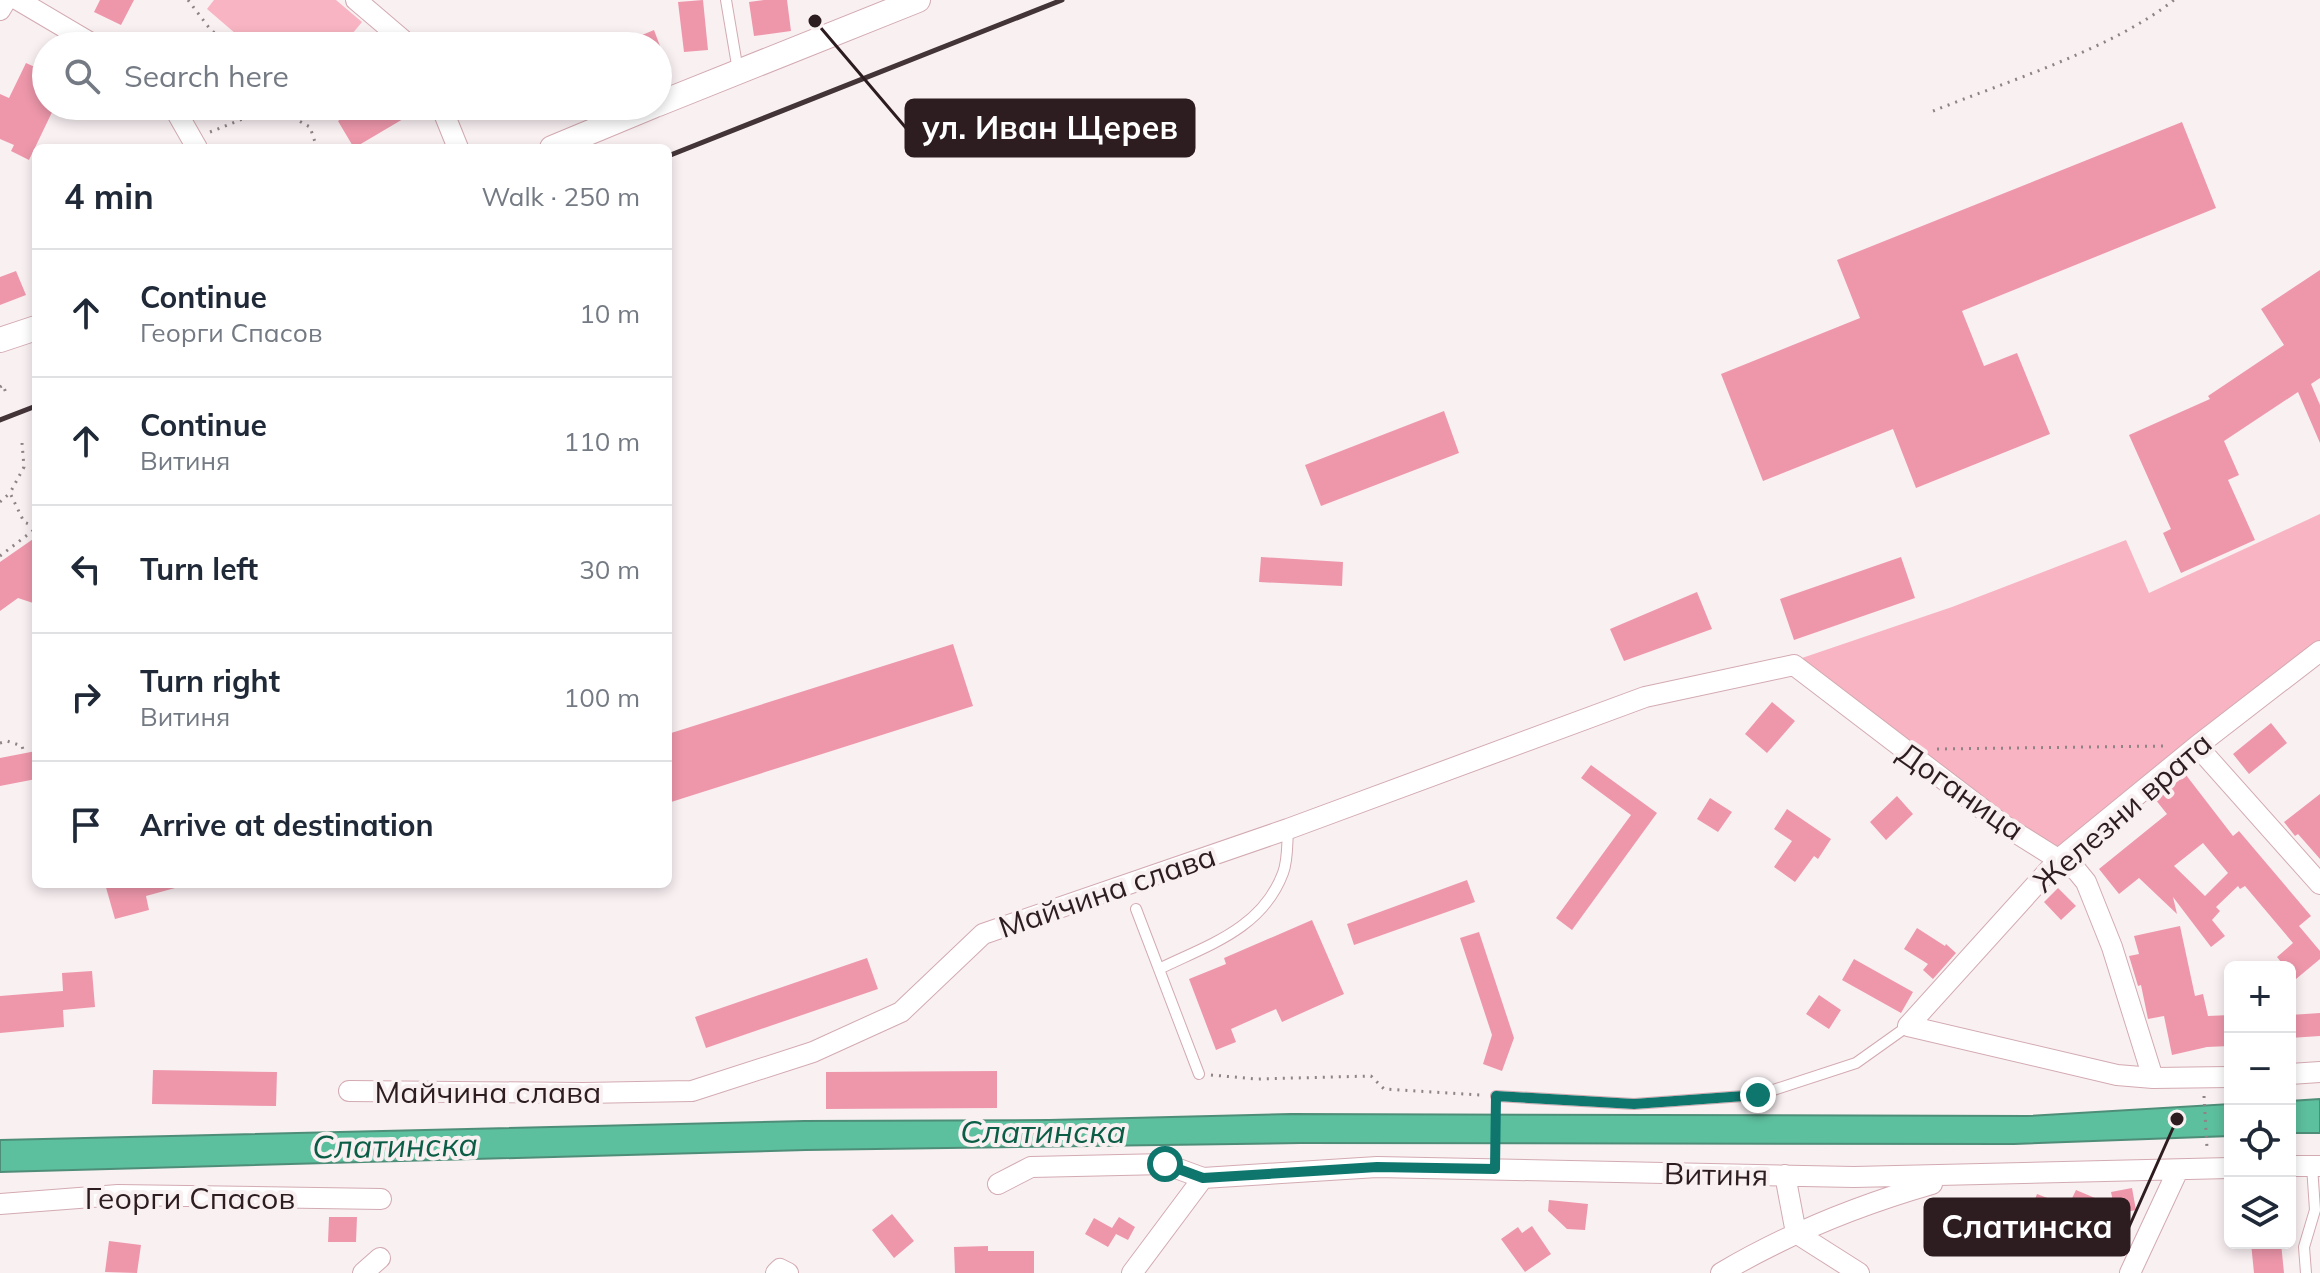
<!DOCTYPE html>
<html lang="en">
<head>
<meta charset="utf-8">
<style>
	:root { --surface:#fff; --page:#f6f6f7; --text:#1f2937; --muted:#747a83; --line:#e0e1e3 }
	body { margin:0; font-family:Mulish,sans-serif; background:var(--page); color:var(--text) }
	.controls { position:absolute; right:24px; bottom:24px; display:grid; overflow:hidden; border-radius:12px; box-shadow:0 4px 12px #0003 }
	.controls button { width:72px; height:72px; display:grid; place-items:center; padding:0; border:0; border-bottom:2px solid var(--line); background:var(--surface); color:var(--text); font:40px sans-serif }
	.stop { position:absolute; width:24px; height:24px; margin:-18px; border:6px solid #0f766e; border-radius:50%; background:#fff }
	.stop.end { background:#0f766e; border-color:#fff; box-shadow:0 2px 8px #0008 }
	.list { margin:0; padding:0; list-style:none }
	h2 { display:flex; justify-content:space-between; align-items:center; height:104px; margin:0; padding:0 32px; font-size:34px }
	h2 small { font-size:26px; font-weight:400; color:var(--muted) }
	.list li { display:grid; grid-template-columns:52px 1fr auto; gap:24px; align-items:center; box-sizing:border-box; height:128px; padding:0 32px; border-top:2px solid var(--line) }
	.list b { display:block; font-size:30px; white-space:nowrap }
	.list p { margin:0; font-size:26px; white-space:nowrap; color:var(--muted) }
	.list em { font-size:26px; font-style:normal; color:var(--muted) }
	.icon { flex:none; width:44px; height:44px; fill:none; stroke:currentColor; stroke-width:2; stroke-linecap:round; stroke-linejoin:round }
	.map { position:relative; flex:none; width:2320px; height:1273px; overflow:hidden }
	.search { position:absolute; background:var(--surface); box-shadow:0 4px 12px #0003; left:32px; top:32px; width:640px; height:88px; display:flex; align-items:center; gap:20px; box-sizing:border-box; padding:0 28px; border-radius:44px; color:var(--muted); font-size:30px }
	.panel { position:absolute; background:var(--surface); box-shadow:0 4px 12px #0003; left:32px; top:144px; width:640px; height:744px; border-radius:12px }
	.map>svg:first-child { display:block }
	.green { fill:#f8b4c2 }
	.water { fill:#5cbf9d; stroke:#4e8e78; stroke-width:2 }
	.building { fill:#ee97ab; fill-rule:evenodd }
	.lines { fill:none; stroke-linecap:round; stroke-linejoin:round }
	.service-casing { stroke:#d3aab2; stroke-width:12 }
	.minor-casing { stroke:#d3aab2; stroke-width:22 }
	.tertiary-casing { stroke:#d3aab2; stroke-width:26 }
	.path { stroke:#8f8386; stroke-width:3; stroke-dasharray:2 6; stroke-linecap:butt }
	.service { stroke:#fff; stroke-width:10 }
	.minor { stroke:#fff; stroke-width:20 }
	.tertiary { stroke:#fff; stroke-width:24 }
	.rail { stroke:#433438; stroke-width:5 }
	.route { stroke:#0f766e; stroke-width:10 }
	.labels { text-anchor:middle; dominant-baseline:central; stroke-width:8; stroke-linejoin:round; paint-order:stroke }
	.street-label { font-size:30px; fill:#2d1d21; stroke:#f9f0f2 }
	.water-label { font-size:32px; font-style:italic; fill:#0b5d46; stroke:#f9f0f2 }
	.leader { fill:none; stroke:#2d1d21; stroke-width:3 }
	.callout-dot { fill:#2d1d21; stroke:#f9f0f2; stroke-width:3 }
	.callout { fill:#2d1d21; stroke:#2d1d21; stroke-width:3 }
	.callout-label { font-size:32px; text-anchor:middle; font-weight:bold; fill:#fff }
</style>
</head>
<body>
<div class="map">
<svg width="2320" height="1273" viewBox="0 0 2320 1273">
	<rect width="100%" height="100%" fill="#f9f0f2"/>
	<path class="green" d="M214,0H336L362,22L342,46H250L207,9Z
		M2320,514V651L2060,858L1794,665L1802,658L1952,607L2126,540L2149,593Z"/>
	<path class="water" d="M2320,1099V1133H2290V1101Z
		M2230,1104V1136L2014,1144L1301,1143L806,1150L0,1172V1140L804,1121L1049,1120L1291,1114L2028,1116Z"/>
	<path class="building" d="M100,0H134L121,25L94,12Z
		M703,0L708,50L684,52L678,2Z
		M764,0H787L791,31L754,36L749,2Z
		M654,30L660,46H616Z
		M26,63L46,72V106H55L29,160L11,151L14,145L0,139V94L9,98Z
		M360,106H425L354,148L338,121Z
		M2182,122L2216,208L1962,311L1984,366L2017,353L2050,434L1916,488L1893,429L1763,481L1721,374L1860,318L1837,260Z
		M2320,270V378L2311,384L2320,405V443L2298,392L2224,441L2239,475L2228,480L2255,540L2181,573L2163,533L2171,529L2129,435L2210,399L2208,396L2284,345L2261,309Z
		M16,271L26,295L0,305V277Z
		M1444,411L1459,453L1321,506L1305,465Z
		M36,537V604L18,598L0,611V562Z
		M1261,557L1343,562L1342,586L1259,582Z
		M1901,557L1915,598L1794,640L1780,599Z
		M1697,592L1712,629L1624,661L1610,629Z
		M953,644L973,706L668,803V734Z
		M1772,702L1795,721L1767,753L1745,734Z
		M2271,723L2287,743L2249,774L2233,754Z
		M36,751V779L0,786V758Z
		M1591,765L1657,813L1572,930L1556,918L1631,815L1581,778Z
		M2186,775L2233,836L2239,831L2311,916L2299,926L2320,951V959L2296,979L2290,973V967H2285L2277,957L2293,943L2245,886L2240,889L2238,886L2216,907L2220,911L2212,920L2225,936L2211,947L2173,897L2177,914L2139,878L2119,894L2099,869L2167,814L2155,799ZM2203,843L2228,873L2205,896L2174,866Z
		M2320,794V859L2298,834L2295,836L2284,822Z
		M1897,796L1913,814L1886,840L1870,822Z
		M1710,798L1732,812L1718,832L1697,819Z
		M1787,809L1831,839L1818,859L1814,856L1795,882L1774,867L1792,841L1774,829Z
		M1467,880L1475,902L1354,945L1347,924Z
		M105,884H174L175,888L146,896L149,910L115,919Z
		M2058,888L2076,906L2061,920L2044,902Z
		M1312,920L1344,994L1282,1022L1276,1009L1231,1029L1236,1042L1216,1050L1189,979L1226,964L1224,958Z
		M2180,926L2195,996L2203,994L2208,1016L2230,1015V1046L2207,1047L2172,1055L2164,1016L2148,1019L2141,985L2138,986L2129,956L2139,954L2134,936Z
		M1917,928L1945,946L1946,944L1956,953L1933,979L1923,970L1928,964L1904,949Z
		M1479,932L1514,1038L1502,1071L1483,1064L1492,1035L1460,938Z
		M867,958L878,989L706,1048L695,1017Z
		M1854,959L1913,992L1901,1013L1842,980Z
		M92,971L95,1007L63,1010L64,1027L0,1033V996L63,991L62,973Z
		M1819,995L1841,1010L1829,1029L1806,1014Z
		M2320,1013V1036L2290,1038V1015Z
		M153,1070L277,1072L276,1106L152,1104Z
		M997,1071V1108L826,1109V1072Z
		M2132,1188L2136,1210L2115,1214L2114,1207L2102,1234L2063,1217L2076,1190L2114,1206L2111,1192Z
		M2037,1194L2050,1199L2041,1225L2027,1220Z
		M1549,1200L1588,1204L1585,1230L1567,1229L1548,1211Z
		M892,1214L914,1241L894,1258L872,1230Z
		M329,1217H357L356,1242H328Z
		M1119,1217L1135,1227L1128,1240L1116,1234L1108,1247L1085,1234L1094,1218L1112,1228Z
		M1532,1226L1551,1254L1525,1272L1501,1239L1518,1227L1522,1233Z
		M109,1241L141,1245L137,1273L105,1272Z
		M2251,1243H2281L2284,1273H2254Z
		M988,1246V1251H1034V1273H955L954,1247Z"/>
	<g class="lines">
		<g class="service-casing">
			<path id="service" d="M726,0L738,71
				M1136,909L1199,1074
				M1159,969C1208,945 1262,929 1283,873C1288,860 1287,843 1288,830
				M1496,1096L1634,1104L1758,1095L1856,1063L1908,1026
				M2306,1273L2304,1247L2315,1210L2312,1166"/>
		</g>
		<g class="minor-casing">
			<path id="minor" d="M18,0L96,46
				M356,0L410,46
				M0,10L6,0
				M173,106L197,148
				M441,106L458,148
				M2197,746L2320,884
				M2290,1074L2320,1072
				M2230,1077L2153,1078L2117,1075L1908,1026L2060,858L2197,746L2320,651
				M349,1091L583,1093L692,1091L813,1052L901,1012L983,934L1288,829L1645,697L1794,665L2002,824L2077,871L2086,882L2112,947L2153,1078
				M2290,1166H2320
				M1785,1175L1796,1233
				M998,1184L1031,1167L1165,1164L1203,1178L1377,1167L1854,1177L2230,1168
				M0,1204L118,1195L381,1199
				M1796,1233L1859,1273
				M363,1273L380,1258
				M776,1273L780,1269L788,1273
				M1132,1273L1203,1178
				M1721,1273C1787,1234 1859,1205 1932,1184
				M2130,1273L2178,1170"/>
		</g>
		<g class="tertiary-casing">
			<path id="tertiary" d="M658,104L918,0
				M552,148L653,106
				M0,340L36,328"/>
		</g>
		<path class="path" d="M188,0L210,29L230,46
			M272,106L310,127L317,148
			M1933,111C2008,81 2112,49 2174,0
			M210,132L273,107
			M0,387L3,385L6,393
			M22,443L24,467L10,493L24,522L36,527
			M0,502L10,493
			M0,556L35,529
			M0,743L7,741L22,746L24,753
			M1937,749L2165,746
			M1211,1075L1257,1079L1371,1076L1384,1089L1481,1095
			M2204,1096L2207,1148
			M1495,1150L1496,1109"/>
		<use href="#service" class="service"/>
		<use href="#minor" class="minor"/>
		<use href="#tertiary" class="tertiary"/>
		<path class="rail" d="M668,156L1062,0
			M0,420L36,406"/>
	</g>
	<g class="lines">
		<path class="route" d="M1165,1164L1203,1178L1377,1167L1495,1169L1496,1096L1634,1104L1758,1095"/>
	</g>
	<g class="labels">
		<g class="street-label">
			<text transform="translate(1961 791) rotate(35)">Доганица</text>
			<text transform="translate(2122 812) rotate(-41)">Железни врата</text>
			<text transform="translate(1107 891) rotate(-19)">Майчина слава</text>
			<text x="488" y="1092">Майчина слава</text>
			<text transform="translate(1716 1174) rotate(1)">Витиня</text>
			<text x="190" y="1198">Георги Спасов</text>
		</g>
		<g class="water-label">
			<text x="1043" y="1131">Слатинска</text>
			<text transform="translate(395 1145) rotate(-1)">Слатинска</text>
		</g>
	</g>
	<path class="leader" d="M815 21L906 128M2177 1119L2129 1227"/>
	<g class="callout-dot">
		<circle cx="815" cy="21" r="8"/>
		<circle cx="2177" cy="1119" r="8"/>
	</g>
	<g class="callout">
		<rect x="906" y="100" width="288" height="56" rx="8"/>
		<rect x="1925" y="1199" width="204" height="56" rx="8"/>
	</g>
	<g class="callout-label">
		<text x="1050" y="139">ул. Иван Щерев</text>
		<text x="2027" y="1238">Слатинска</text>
	</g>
</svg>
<div class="controls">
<button>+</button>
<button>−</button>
<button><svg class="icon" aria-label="locate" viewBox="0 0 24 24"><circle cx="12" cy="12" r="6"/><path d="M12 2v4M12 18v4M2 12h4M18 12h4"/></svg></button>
<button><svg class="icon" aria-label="layers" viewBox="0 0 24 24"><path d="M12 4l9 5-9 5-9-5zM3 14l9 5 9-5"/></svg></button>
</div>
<div class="stop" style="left:1165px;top:1164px"></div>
<div class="stop end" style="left:1758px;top:1095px"></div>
<div class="search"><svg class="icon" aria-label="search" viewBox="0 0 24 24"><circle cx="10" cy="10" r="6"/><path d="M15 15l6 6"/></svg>Search here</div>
<section class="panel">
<h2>4 min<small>Walk · 250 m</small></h2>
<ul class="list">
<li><svg class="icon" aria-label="ahead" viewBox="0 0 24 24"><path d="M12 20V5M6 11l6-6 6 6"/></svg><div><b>Continue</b><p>Георги Спасов</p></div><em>10 m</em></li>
<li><svg class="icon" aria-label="ahead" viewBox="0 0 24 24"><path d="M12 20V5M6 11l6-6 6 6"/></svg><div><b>Continue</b><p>Витиня</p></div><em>110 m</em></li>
<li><svg class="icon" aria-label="left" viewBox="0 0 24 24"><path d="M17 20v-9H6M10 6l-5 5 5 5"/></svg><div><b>Turn left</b></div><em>30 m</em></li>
<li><svg class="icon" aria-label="right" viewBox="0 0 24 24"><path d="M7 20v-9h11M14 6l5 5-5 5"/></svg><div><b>Turn right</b><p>Витиня</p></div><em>100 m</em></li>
<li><svg class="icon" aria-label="arrive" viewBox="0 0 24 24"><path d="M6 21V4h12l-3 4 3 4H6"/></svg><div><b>Arrive at destination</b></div></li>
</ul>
</section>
</div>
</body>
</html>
